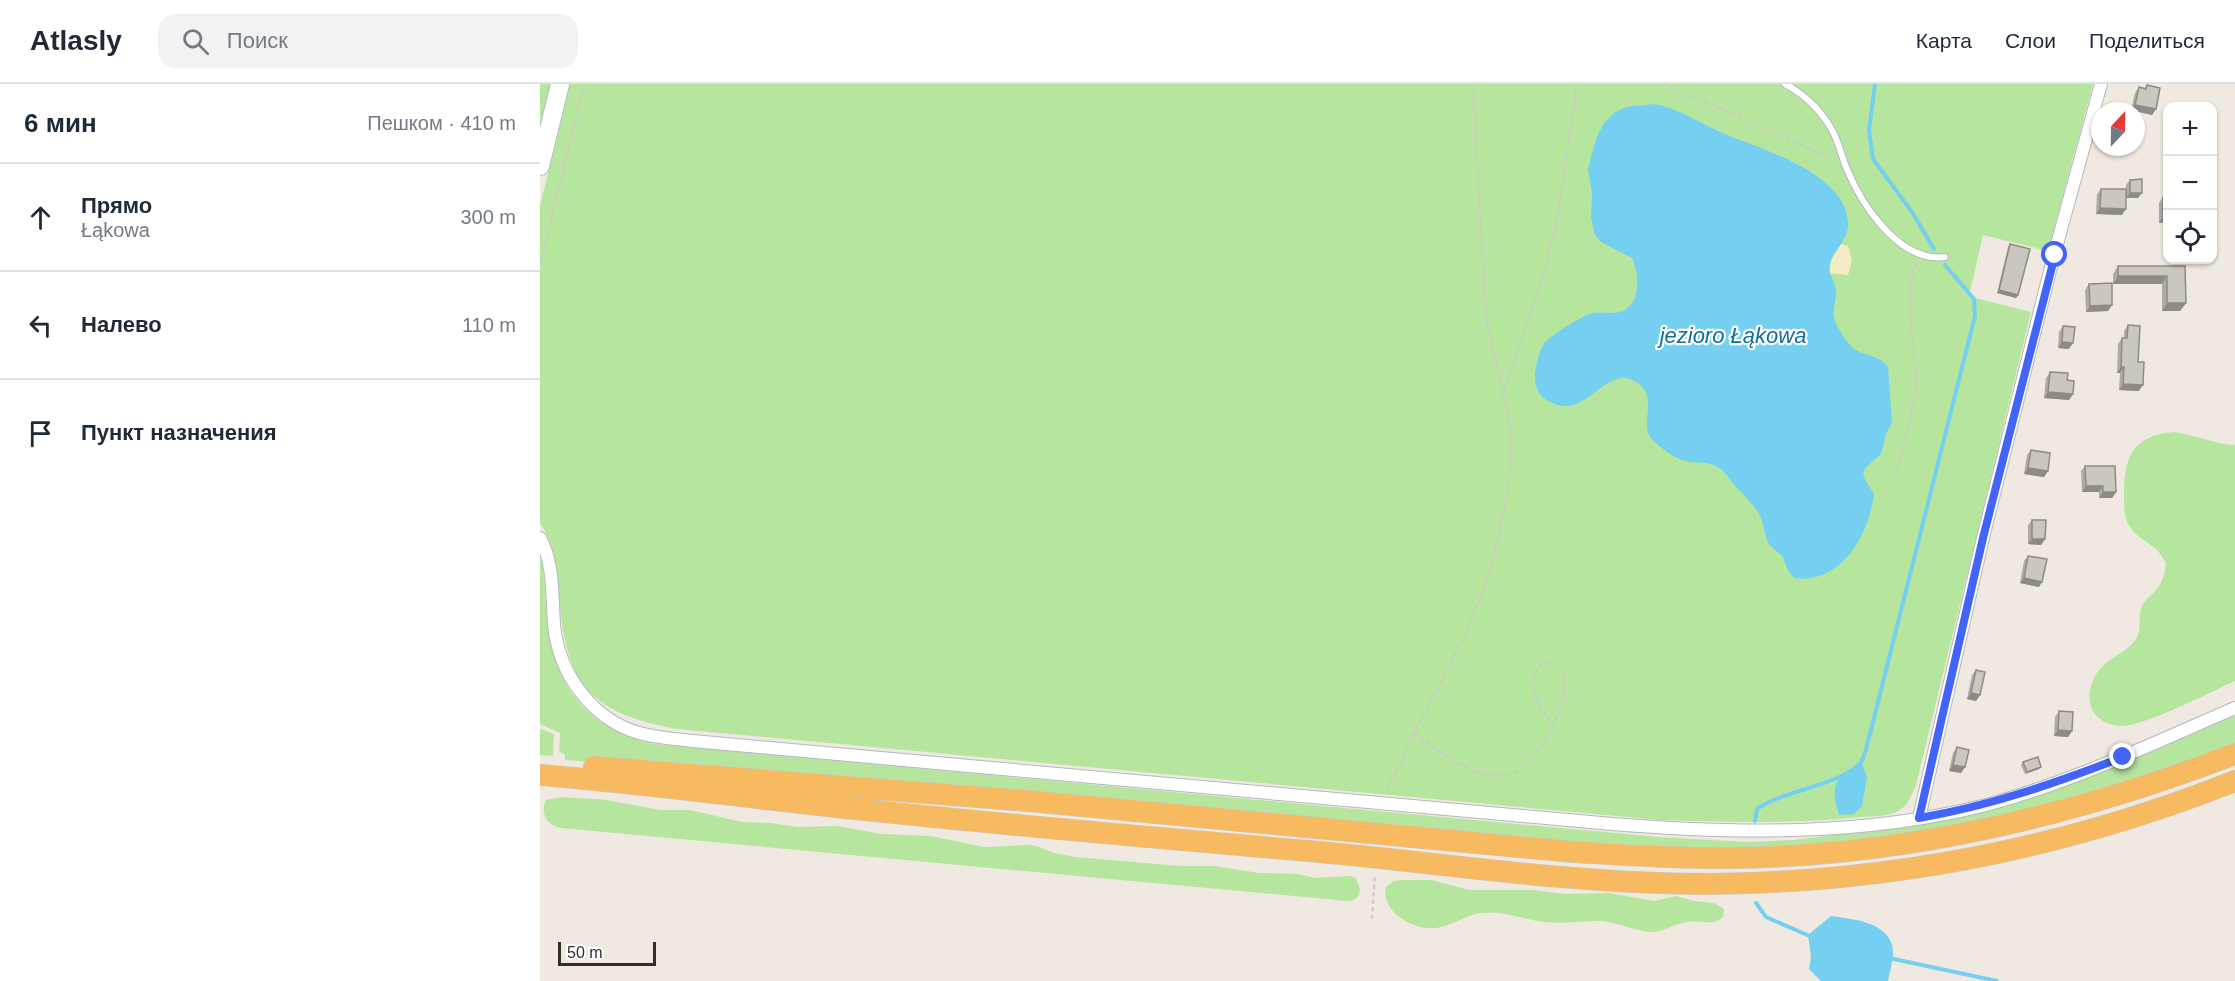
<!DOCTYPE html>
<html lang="ru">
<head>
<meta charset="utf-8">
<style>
	:root { --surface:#fff; --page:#f2f2f3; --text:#1f2937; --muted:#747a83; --line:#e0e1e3 }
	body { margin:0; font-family:Arial,sans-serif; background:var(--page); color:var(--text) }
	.controls { position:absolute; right:18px; top:18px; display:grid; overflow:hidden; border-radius:12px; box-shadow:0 2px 4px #0004 }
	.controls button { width:54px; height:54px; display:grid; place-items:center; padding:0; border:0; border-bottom:2px solid var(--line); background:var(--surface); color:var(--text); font:30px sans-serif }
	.compass { position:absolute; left:1551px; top:18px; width:54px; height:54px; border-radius:50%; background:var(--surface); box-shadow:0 2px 4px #0004; rotate:22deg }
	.scale { position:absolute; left:18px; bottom:15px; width:98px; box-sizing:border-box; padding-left:6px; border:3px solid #2e2e2e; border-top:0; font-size:16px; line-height:21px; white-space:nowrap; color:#2e2e2e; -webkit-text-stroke:4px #fff; paint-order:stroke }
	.stop { position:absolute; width:18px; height:18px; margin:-14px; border:4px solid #4264fb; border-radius:50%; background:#fff }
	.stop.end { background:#4264fb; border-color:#fff; box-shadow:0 2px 6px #0008 }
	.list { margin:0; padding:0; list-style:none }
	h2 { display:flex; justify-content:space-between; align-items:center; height:78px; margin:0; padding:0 24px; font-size:26px }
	h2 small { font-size:20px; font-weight:400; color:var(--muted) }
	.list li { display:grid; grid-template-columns:39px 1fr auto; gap:18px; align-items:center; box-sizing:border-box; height:108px; padding:0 24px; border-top:2px solid var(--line) }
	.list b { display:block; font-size:22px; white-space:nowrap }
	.list p { margin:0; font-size:20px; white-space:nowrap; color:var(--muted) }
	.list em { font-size:20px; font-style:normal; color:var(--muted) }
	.icon { flex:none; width:33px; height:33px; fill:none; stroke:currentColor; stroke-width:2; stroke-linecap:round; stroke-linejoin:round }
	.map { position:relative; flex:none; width:1695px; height:897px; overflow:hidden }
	header { display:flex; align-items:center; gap:36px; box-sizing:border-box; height:84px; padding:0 30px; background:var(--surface); border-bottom:2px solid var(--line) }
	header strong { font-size:28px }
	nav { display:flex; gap:33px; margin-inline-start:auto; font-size:21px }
	.search { width:420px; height:54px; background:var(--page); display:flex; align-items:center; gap:15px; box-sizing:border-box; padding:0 21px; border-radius:18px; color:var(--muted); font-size:22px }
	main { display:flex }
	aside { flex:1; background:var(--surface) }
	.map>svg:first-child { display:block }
	.green { fill:#b6e59e }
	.sand { fill:#f3ecc5 }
	.water { fill:#75cff0 }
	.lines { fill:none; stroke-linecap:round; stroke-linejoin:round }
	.stream { stroke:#75cff0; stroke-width:4 }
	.service-casing { stroke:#b4b7c1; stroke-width:8 }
	.minor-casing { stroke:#b4b7c1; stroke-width:14 }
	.secondary-casing { stroke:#b4b7c1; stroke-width:20 }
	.trunk-casing { stroke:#c9c9c9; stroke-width:22 }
	.path { stroke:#c9c9c9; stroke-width:2; stroke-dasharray:4.5 3; stroke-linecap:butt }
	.service { stroke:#fff; stroke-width:6 }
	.minor { stroke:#fff; stroke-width:12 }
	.secondary { stroke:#fff; stroke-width:18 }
	.trunk { stroke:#f8ba60; stroke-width:21 }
	.wall { fill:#afaba4 }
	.shaded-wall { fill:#8e8b86 }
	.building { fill:#cbc7bf; stroke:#8e8b86; stroke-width:1.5 }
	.route { stroke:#4264fb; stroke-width:8 }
	.labels { text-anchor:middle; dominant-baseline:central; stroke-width:4.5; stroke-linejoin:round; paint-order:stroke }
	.water-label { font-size:22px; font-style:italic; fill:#0d6fa3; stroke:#fff }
</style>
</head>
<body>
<header>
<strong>Atlasly</strong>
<div class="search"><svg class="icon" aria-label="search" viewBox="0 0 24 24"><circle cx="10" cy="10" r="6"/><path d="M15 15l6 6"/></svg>Поиск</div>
<nav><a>Карта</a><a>Слои</a><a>Поделиться</a></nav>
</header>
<main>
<aside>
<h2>6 мин<small>Пешком · 410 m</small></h2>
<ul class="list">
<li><svg class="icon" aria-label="ahead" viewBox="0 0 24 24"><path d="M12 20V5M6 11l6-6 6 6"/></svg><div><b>Прямо</b><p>Łąkowa</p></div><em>300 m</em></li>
<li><svg class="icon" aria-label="left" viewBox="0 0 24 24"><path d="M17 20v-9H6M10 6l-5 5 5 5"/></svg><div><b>Налево</b></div><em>110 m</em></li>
<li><svg class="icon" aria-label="arrive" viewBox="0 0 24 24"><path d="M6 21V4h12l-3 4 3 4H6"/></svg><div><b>Пункт назначения</b></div></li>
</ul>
</aside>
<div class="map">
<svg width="1695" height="897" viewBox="0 0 1695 897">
	<rect width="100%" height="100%" fill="#efe9e1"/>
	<path class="green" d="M0,0H11L0,43Z
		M30,0H1553L1508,167L1443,151L1430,208L1435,214L1491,228L1377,697C1373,709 1369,721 1358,727C1348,733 1333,732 1322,733C1255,740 1187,738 1120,736L137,645C48,629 25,598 19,510C17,486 15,460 0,439V122Z
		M1635,348C1655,351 1675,360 1695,361V597C1670,608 1604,643 1580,642C1569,641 1559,637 1553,627C1546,615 1550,601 1557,589C1566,575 1582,571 1592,560C1605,547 1596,536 1602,522C1606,514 1612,511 1617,505C1623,497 1625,489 1626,479C1624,476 1621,471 1618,467C1609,458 1597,454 1590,443C1584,434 1584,422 1584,411C1584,372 1593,351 1635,348Z
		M0,472C7,495 4,518 8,541C16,606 50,646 114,660L1118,753L1208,758L1254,756L1364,742L1426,731L1493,713L1572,684L1695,632V663L1549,715L1329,760L1162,769L25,676V671L19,667L20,649L0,640Z
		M0,645L14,650L13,672L0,671Z
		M22,713L67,716L120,726H150L202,738L231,739L257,743L298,742L341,750L391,752L444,763L488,761L496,762L514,769L535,773L641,782H675L719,789L757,790L776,794L810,792L816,794L820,805L819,811L814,816L807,817L21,744C7,741 0,731 6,716Z
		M860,796H891L929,806H993L1025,810L1069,809L1114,817L1136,812L1154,817L1174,819L1184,825L1183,833C1172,843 1161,836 1148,838C1136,839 1126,847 1113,848C1095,848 1079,838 1060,837C1042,837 1024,840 1005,838C985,836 963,826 942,829C922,831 907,847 886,844C866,841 841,825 846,803L854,797Z"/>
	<path class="sand" d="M1301,160L1308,162L1312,177L1308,191L1289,189L1292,174Z"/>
	<path class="water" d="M1114,20C1139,24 1161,40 1185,50C1223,66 1306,89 1308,139C1309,154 1297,163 1291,176C1286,188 1294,194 1296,206C1297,217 1291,227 1295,237C1299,246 1308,262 1316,266C1327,272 1340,272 1348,283L1352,339L1346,350L1341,370C1321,389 1317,384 1334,410C1329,451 1301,501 1254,494C1247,487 1247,482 1243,474C1240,468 1231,465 1228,458C1224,450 1224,440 1220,432C1215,421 1205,413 1197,404C1192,399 1188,392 1183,387C1172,377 1161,379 1149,378C1136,376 1119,363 1111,354C1099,340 1119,314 1098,299C1068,278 1050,330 1017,321C1010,318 1003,315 999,309C993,299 995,288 997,278C999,270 1001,263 1006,257C1012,251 1043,231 1052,229C1061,227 1074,231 1083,227C1102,218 1099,189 1092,174L1061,158L1055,151L1051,134L1052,109L1048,85L1056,55L1064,39L1075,28L1086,23Z
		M1321,677L1327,693L1322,722L1314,730L1299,731C1289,698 1296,696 1321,677Z
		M1291,832C1311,835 1342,837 1351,858C1356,869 1350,886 1348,897H1281L1269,885L1271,873L1268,851Z"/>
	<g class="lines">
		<path class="stream" d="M1335,0L1329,47L1333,75L1372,128L1394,165
			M1215,737L1217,725C1243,706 1303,701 1321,678C1326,671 1327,658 1330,650L1435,232L1434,215L1405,181
			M1216,819L1226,833L1272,853
			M1349,874L1457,897"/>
		<g class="service-casing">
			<path id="service" d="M1245,0C1264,10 1280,26 1291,44C1298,56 1301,70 1306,83C1321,120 1359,179 1405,173"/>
		</g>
		<g class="minor-casing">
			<path id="minor" d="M0,454C14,479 12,512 14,540C18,588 51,635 99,649C117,654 135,655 153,657L1072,740C1196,750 1324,752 1446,721C1532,698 1614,659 1695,624
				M1379,734L1443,454L1514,171L1561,0"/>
		</g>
		<g class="secondary-casing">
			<path id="secondary" d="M0,82L20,0"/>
		</g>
		<g class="trunk-casing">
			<path id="trunk" d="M54,683L488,717L1033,768C1086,771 1138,775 1191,774C1365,772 1534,732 1695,670
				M0,691C109,700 217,715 325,726C477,742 628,755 780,768C908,780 1037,800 1166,800C1348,799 1526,764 1695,697"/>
		</g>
		<path class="path" d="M1122,0L1200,33L1292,75
			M0,182L44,0
			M964,306L1002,195L1015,147L1035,20V0
			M1355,390C1362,364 1372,337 1375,310C1379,271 1360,211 1377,178
			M874,649C896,664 920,685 947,691C956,693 969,692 978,687C999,675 1027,622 1025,598C1025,594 1023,589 1021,585L1013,579L1002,580C983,604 998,620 1013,641
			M847,707L874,649L928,546L951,483L969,404L971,354L968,330L947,238L944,202L933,0
			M832,835L835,790"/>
		<use href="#service" class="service"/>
		<use href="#minor" class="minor"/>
		<use href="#secondary" class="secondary"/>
		<use href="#trunk" class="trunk"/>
	</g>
	<path class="wall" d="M1607,1L1616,25L1612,31L1591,26L1595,9L1599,3L1605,4Z
		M1590,96L1598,114H1586L1582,131L1556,130L1557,110L1561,105H1586V101Z
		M1623,113H1628V138L1619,139V119Z
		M1470,160L1478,211L1476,214L1457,209L1468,163Z
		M1578,182H1645L1646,219L1640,227H1622V200H1573V190Z
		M1549,200L1572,221L1568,227L1546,228L1545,206Z
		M1588,241L1598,278L1599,307L1579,306L1580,289H1577L1578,260L1582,254H1584V247Z
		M1523,242L1529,265L1518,264L1519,248Z
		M1510,288L1527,296L1533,310L1529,316L1504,314L1506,294Z
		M1491,366L1508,387L1504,393L1484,390L1487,371Z
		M1545,382L1576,408L1572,414H1559V408H1542L1541,387Z
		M1492,436L1505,455L1501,461L1488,460V441Z
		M1488,472L1499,503L1480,499L1484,477Z
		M1436,586L1440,611L1436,617L1427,615L1432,591Z
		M1519,627L1532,647L1528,653L1514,652L1515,633Z
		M1417,663L1425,683L1421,689L1409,687L1413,669Z
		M1483,678L1499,685L1485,690L1481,681Z"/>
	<path class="shaded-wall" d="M1595,21L1616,25L1612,31L1591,26Z
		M1590,109H1602L1598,114H1586Z
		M1560,124L1586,125L1582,131L1556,130Z
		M1623,133H1628V138L1619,139Z
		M1578,192H1627L1622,200H1573Z
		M1459,206L1478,211L1476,214L1457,209Z
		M1627,219H1646L1640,227H1622Z
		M1572,221L1568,227L1546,228L1550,222Z
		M1522,258L1533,259L1529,265L1518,264Z
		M1581,283H1584L1580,289H1577Z
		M1583,300L1603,301L1599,307L1579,306Z
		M1508,308L1533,310L1529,316L1504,314Z
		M1488,384L1508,387L1504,393L1484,390Z
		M1546,402H1563L1559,408H1542Z
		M1563,408H1576L1572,414H1559Z
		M1492,455H1505L1501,461L1488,460Z
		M1484,494L1502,498L1499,503L1480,499Z
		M1431,609L1440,611L1436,617L1427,615Z
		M1518,646L1532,647L1528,653L1514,652Z
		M1413,681L1425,683L1421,689L1409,687Z
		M1501,683L1499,685L1485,690L1487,688Z"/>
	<path class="building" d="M1607,1L1620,4L1616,25L1595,21L1599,3L1606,5Z
		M1602,95V109H1590V96Z
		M1561,105H1586V125L1560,124Z
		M1623,113H1628V133H1623Z
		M1470,160L1490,165L1478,211L1459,206Z
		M1578,182H1645L1646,219H1627V192H1578Z
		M1572,199V221L1550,222L1549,200Z
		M1588,241L1600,242L1598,278H1604L1603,301L1583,300L1584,283H1581L1582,254H1587Z
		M1523,242L1535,243L1533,259L1522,258Z
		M1510,288L1528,289L1527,296L1534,297L1533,310L1508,308Z
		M1491,366L1510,369L1508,387L1488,384Z
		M1545,382H1575L1576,408H1563V402H1546Z
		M1492,436H1506L1505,455H1492Z
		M1488,472L1507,475L1502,498L1484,494Z
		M1436,586L1445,588L1440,611L1431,609Z
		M1519,627L1533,628L1532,647L1518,646Z
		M1417,663L1429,666L1425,683L1413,681Z
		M1498,673L1501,683L1487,688L1483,678Z"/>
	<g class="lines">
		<path class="route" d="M1515,171L1443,454L1379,734C1450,722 1516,699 1583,673"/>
	</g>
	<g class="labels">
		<g class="water-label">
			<text x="1193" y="251">jezioro Łąkowa</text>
		</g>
	</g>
</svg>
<div class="controls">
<button>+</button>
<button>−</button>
<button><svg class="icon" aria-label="locate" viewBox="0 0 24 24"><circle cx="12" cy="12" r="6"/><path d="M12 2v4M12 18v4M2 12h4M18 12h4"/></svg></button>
</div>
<svg class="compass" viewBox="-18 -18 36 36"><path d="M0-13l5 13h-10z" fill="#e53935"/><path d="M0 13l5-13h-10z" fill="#747a83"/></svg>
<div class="scale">50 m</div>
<div class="stop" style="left:1515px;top:171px"></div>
<div class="stop end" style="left:1583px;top:673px"></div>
</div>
</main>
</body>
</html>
